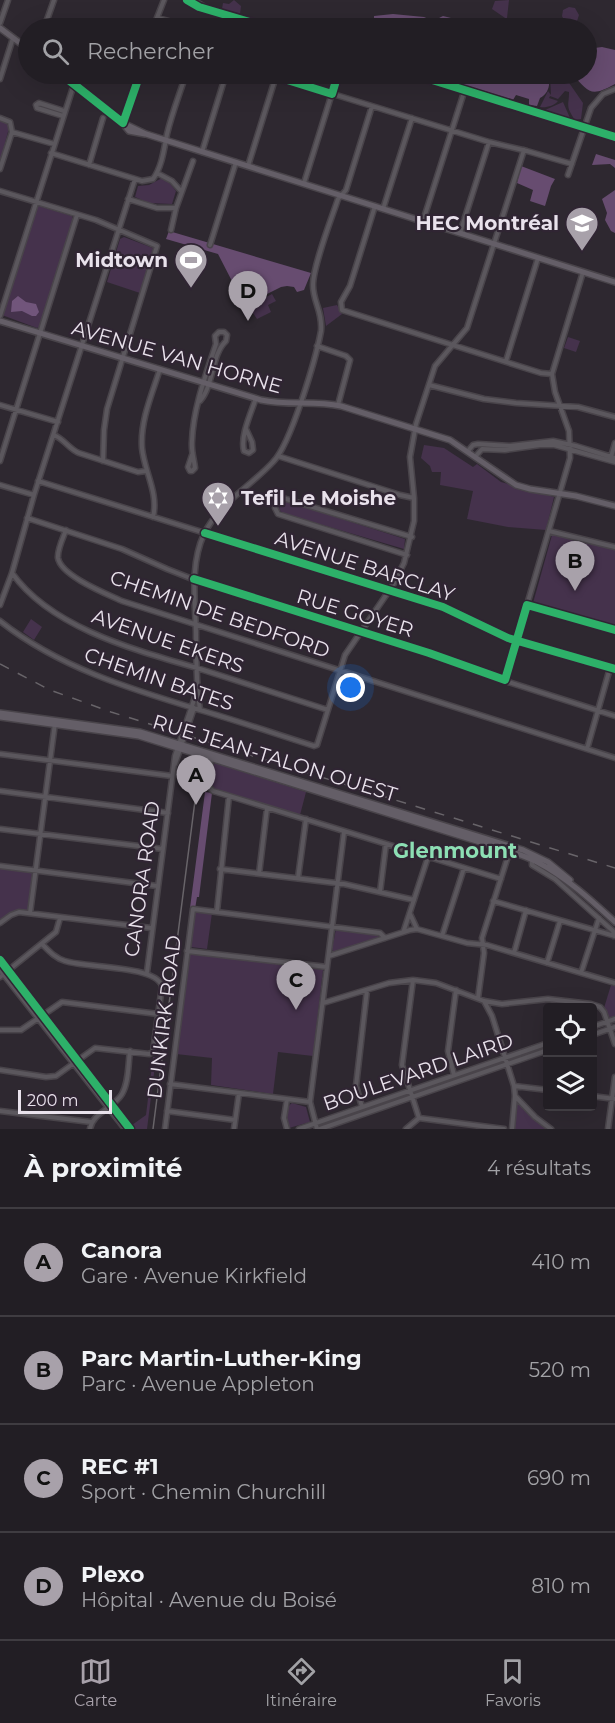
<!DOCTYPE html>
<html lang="fr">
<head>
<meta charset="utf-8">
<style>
	:root { --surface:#221e24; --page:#2a272c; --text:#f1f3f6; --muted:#a2a2a6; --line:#3f3c41; --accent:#a8a1aa }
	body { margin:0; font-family:Montserrat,sans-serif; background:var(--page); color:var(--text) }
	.controls { position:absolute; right:18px; bottom:18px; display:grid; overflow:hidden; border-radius:6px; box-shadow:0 6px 24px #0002 }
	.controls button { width:54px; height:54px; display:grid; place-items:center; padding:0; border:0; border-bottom:2px solid var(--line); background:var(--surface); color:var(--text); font:30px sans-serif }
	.scale { position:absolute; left:18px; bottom:15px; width:94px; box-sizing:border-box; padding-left:6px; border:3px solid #e9e2ec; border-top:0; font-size:16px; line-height:21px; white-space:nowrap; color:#e9e2ec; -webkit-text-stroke:4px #302533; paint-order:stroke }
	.you { position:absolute; left:351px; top:688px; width:21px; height:21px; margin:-15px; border:4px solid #fff; border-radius:50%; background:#1a73e8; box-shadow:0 0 0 9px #1a73e833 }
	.badge { display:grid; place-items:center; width:39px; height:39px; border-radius:50%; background:var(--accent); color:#111; font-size:20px; font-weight:700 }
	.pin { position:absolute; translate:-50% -50px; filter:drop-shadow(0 2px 3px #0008) }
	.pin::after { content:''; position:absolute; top:32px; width:21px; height:18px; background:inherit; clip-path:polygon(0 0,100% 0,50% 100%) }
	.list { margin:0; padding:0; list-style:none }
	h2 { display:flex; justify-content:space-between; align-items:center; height:78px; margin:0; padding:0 24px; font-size:26px }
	h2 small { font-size:20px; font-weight:400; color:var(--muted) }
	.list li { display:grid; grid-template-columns:39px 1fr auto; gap:18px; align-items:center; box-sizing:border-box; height:108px; padding:0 24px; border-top:2px solid var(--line) }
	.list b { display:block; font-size:22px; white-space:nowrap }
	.list p { margin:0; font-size:20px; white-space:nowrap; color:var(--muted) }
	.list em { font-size:20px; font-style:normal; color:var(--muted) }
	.icon { flex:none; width:33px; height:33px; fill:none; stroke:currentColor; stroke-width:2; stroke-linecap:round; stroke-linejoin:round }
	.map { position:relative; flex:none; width:615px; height:1129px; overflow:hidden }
	.search { position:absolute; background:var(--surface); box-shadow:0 6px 24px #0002; left:18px; right:18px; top:18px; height:66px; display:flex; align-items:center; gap:15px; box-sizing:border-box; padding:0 21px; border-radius:33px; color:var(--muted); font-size:22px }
	.sheet { height:510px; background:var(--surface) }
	nav { display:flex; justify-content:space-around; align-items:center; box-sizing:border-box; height:84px; border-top:2px solid var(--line); background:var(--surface); font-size:16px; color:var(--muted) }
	nav a { display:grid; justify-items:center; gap:3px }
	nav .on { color:var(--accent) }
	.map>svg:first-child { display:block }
	.green { fill:#45324c }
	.forest { fill:#674c70 }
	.water { fill:#71557b }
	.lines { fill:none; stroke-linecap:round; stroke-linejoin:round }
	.minor-casing { stroke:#49444a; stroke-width:7 }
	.major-casing { stroke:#49444a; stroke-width:8 }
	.minor { stroke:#5b575d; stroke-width:4 }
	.major { stroke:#645e67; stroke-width:5 }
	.tram { stroke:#686469; stroke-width:1.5 }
	.rail { stroke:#686469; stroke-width:1.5; stroke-dasharray:10 10; stroke-linecap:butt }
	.cycleway-casing { stroke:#302533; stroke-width:11 }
	.cycleway { stroke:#2db169; stroke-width:8 }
	.labels { text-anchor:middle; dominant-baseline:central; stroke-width:4.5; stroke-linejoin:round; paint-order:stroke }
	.poi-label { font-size:20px; font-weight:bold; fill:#e9e2ec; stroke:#302533; text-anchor:end }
	.street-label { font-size:20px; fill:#e9e2ec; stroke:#302533 }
	.neighbourhood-label { font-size:21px; font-weight:bold; fill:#8ddeb4; stroke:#302533 }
</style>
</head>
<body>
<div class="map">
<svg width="615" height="1129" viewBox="0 0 615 1129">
	<rect width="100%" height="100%" fill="#2e2830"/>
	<path class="green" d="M234,0L241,6L240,14L222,9L223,3L229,4Z
		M509,0L507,18L508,20L492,9L495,1Z
		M569,7L575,8L579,15L577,21L570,28H568L562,16L563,10Z
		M554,74H563L583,103L581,119L575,120C565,105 569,107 569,92L565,91L558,99L550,96L549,98L558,101C554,106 546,108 540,107L548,91L551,95L550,77Z
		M563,102L570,118L545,110Z
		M0,121L7,123L9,128L0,162Z
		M162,178L167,180L176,191L172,204L149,203L135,197L138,186L149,185Z
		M39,206L72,216L73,220L39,327L37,328L2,315L37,207Z
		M124,237L153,248L140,293L107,282L120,239Z
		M272,294L276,301L268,305L271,312L257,319L253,313L245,317L242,310Z
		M337,305L342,314L326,326L323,308Z
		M568,337L580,341L576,352L564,348Z
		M424,445L444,448L473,467L477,464L501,482L554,497L546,530L508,527L467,519L473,491L440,485L441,472H432L430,466L421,458Z
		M285,501L405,539L404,549L282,513L279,509L281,502Z
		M552,535L578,539L615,549V628L533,603Z
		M31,619L42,627L34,640L23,632Z
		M215,763L306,792L300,815L212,788L213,765Z
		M0,867L32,873L30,913L19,912L0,923Z
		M195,911L212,913L207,949L191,947Z
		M336,929L377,934L379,937L334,953L332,949Z
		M189,952L323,970L313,1056L278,1052L273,1094L211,1085L212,1058L176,1054Z
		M611,985L615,986V1017L611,1018L608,1016L604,1008Z
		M153,1057H156L147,1129H135L132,1125L146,1115Z
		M500,1061L502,1064L416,1094L413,1092Z
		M406,1094L407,1097L319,1126L320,1124Z
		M515,1096L549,1129H512Z
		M292,1103L306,1107L310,1122L289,1128C286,1122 285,1107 292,1103Z"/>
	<path class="forest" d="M393,14L424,17L433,21L443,16L467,22L477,28H385L381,20L374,19V16Z
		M602,47L615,50V84C590,98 589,92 572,74H586L587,49Z
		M429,74H550L548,76C551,85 548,94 540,98L537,106L529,105V99L516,95L513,100Z
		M596,154L615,160V168L610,164L592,165Z
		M521,166L555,179L551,186L545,206L530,201L533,190L517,183Z
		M615,190V233L611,231L605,220L607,213L602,199Z
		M169,231L311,273L304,290L297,292L294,287L287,286L281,287L243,306L236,304L234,285L218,254L166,239Z
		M205,792L212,793L199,897H197L195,909L190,908Z"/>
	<path class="water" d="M18,296L26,302L36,304L39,312L36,316H32L22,311L11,312L12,301Z
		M569,552L592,558L590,565L567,558Z"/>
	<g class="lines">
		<g class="minor-casing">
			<path id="minor" d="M187,0L199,7L270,28
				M193,0L205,7
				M158,18L190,27
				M0,23L8,0
				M44,28L54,0
				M153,28L164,0
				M268,74L489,142L527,151L572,164
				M413,74L615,137
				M0,79L13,38
				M63,116L37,108L36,105L39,103L64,111
				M0,118L10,122L12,132L0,169
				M123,123L140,74
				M12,132L54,144
				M202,152L226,74
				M51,153L142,181L153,179C162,167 164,149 167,134C172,113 180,93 186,74
				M89,165L103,118
				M248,166L276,76
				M157,173L172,181L181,191
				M568,175L591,108L603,94L615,89
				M304,183L338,74
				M0,191L96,220L157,246L107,409L104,430L103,461
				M128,199L157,208H176
				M375,206L350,286L341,302L342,310L541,373L552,374
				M383,209L412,118
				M423,221L465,89
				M171,230L176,208L193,161
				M460,233L489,142
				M210,245L236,162
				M0,316L74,84
				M317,346L346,356L350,360L338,405
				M506,361L538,258
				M429,385L484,399L516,403L578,407L615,417
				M0,405L58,422
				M246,429L252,442L253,450L249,453L244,451C240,436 251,413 256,398
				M54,435C64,439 69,449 79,453L138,472L146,471
				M468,451L473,445L478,444L510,446L553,441L576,446L615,458
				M192,455L188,467L190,471H192L195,468C194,459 191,451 192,441C193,409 206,374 216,344L215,336L219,332H224L227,335L226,341C211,355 214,385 200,401
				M278,456L400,495L414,498
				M475,457L482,449L505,450L540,445H554L615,462
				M611,457L615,443
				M0,461L77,215
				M38,481L443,607L508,638L615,669
				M0,485L34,495
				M153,517C159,493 144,471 142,448C140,421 152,394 160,369
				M27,518L122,549L167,569L200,582L429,653L496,678L615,716
				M66,530C63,538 57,550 58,558C61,576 107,594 122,601L615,758
				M549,531L615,547
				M407,555L278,514L275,508L277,500L283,498L412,537
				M12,573C51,628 135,650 197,668C241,682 284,696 328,710
				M0,605L12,573L34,495L135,179
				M527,605L615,630
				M0,621C58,667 130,689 200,710C238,721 276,734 314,746L317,745L345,655L393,585L404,563L414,521V498L410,457L416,424L435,366L467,328L524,150
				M505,680L570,458L569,431L555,392L552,374L583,272
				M200,710C196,684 196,658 196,632C195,600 190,564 204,534C220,502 250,487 273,462C291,444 316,358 321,331C323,312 313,302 313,285C313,266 331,220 338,199L346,190L372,106
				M587,749L610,668
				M0,754L172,776
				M211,758L208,786L213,791L501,879
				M175,764L194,708
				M0,791L168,813
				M0,829L163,849
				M532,860V865L555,879L613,931L614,936
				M0,866L157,886
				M220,869L344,884L414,900
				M259,874L267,808
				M298,878L306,819
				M380,892L386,844
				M493,901L615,936
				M217,911L229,796
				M30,913L55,723
				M410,914L417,929
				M0,923L11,915L19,912L151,928
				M404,930L428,857
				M442,936L464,868
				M187,951L327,967
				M514,953L526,910
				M329,956L410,930L417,929L467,943L487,945L615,983
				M0,960L130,1129
				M547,963L560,921
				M0,970L125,1129
				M147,972L175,756L197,691
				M581,973L599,918
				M0,977L56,932L60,918
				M478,998L484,953L482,938L510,850
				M484,1001L492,1016L514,1086L515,1096L512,1129
				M323,1003L389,983L413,980L436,983L484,1001L502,1004L548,999L591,1004L600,1007L604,1012L615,1044
				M592,1027L615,1019
				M0,1030H21L62,1002L158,1014
				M592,1035L615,1027
				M0,1070L46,1077L56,1076L95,1048L149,1054L153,1052L162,986C155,965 85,968 65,961C55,958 49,951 42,944
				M454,1075L448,1051L456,990
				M170,1084L310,1102
				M514,1086L548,1090
				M515,1096L535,1117L551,1129
				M592,1096L615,1099
				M362,1107L356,1086L367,990
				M0,1111L91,1122
				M167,1111L235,1120
				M419,1118L504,1129
				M90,1129C92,1113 114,1108 122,1094C129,1082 128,1065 130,1051
				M165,1129L193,909L380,933L385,938
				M234,1129L239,1093
				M287,1129L284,1118L287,1099
				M299,1129L548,1043
				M317,1129L310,1102L344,832
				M320,1129L548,1050
				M406,1129L419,1118L402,1065L413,980
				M608,1129L615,1077"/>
		</g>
		<g class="major-casing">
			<path id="major" d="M0,28L28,49
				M61,74L123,123L146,134L615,282
				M124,125L129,131L145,134
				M0,321L261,400C288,406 314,400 341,406L450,440L516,485L530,489L576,496L615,506
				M0,713L140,732L523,850L548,862L570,880
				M0,717L139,736L480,842C499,848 520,853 537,862C566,877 591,900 615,922"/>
		</g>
		<use href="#minor" class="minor"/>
		<use href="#major" class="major"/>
		<path class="tram" d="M196,788L197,759
			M153,1129L196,793"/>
		<path class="rail" d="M0,664L50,690L111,712L615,868"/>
		<g class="cycleway-casing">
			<path id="cycleway" d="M187,0L199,7L270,28
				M61,74L123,123L140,74
				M268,74L332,94L338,74
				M413,74L615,137
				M205,533L443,607L508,638L615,669
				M194,579L429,653L505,680L527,605L615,630
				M0,960L130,1129"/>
		</g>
		<use href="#cycleway" class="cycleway"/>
	</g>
	<defs>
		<g id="university-pin" transform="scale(1.725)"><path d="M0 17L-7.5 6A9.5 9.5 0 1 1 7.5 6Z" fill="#a8a1aa" stroke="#302533"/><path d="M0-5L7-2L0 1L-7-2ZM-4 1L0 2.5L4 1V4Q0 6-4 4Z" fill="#fff"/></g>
		<g id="stadium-pin" transform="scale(1.725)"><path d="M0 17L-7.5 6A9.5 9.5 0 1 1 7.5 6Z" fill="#a8a1aa" stroke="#302533"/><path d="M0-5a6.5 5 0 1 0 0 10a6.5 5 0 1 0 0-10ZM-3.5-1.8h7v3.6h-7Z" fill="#fff"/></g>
		<g id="synagogue-pin" transform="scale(1.725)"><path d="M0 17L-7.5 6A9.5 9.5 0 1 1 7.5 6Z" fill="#a8a1aa" stroke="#302533"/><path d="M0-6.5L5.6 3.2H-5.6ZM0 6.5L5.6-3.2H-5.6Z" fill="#fff"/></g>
	</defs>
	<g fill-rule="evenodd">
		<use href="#university-pin" x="582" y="223"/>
		<use href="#stadium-pin" x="191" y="260"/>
		<use href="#synagogue-pin" x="218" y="498"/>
	</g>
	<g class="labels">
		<g class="poi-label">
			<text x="559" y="223">HEC Montréal</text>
			<text x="168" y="260">Midtown</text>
			<text x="241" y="498" text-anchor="start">Tefil Le Moishe</text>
		</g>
		<g class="street-label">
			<text transform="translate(177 357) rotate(16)">AVENUE VAN HORNE</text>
			<text transform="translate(365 566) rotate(18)">AVENUE BARCLAY</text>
			<text transform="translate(355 613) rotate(17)">RUE GOYER</text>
			<text transform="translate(220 614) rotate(19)">CHEMIN DE BEDFORD</text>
			<text transform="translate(168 641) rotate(19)">AVENUE EKERS</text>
			<text transform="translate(159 679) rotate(19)">CHEMIN BATES</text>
			<text transform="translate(275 758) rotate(17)">RUE JEAN-TALON OUEST</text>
			<text transform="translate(142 879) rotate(-82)">CANORA ROAD</text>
			<text transform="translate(164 1017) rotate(-83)">DUNKIRK ROAD</text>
			<text transform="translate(418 1072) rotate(-19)">BOULEVARD LAIRD</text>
		</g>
		<g class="neighbourhood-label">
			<text x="455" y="850">Glenmount</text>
		</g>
	</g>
</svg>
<div class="controls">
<button><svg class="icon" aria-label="locate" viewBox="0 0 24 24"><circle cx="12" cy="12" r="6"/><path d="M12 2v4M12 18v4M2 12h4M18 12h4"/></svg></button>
<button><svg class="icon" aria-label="layers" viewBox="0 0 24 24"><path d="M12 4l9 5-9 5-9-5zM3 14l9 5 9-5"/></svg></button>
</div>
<div class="scale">200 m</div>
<div class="you"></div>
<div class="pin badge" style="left:196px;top:805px">A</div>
<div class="pin badge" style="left:575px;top:591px">B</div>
<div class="pin badge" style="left:296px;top:1010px">C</div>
<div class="pin badge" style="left:248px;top:321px">D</div>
<div class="search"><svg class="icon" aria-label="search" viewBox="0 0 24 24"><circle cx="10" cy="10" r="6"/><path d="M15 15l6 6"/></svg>Rechercher</div>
</div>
<section class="sheet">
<h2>À proximité<small>4 résultats</small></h2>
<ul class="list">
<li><span class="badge">A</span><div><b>Canora</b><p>Gare · Avenue Kirkfield</p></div><em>410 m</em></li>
<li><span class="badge">B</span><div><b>Parc Martin-Luther-King</b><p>Parc · Avenue Appleton</p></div><em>520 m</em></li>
<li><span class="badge">C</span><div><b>REC #1</b><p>Sport · Chemin Churchill</p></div><em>690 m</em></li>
<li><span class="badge">D</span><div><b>Plexo</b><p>Hôpital · Avenue du Boisé</p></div><em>810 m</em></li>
</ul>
</section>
<nav>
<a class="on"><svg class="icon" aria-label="map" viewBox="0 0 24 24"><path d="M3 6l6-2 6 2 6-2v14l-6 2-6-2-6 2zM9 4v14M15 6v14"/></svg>Carte</a>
<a><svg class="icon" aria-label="directions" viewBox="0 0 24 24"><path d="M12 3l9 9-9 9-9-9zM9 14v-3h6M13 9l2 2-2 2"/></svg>Itinéraire</a>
<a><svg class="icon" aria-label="saved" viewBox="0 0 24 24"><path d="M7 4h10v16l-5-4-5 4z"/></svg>Favoris</a>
</nav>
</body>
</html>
